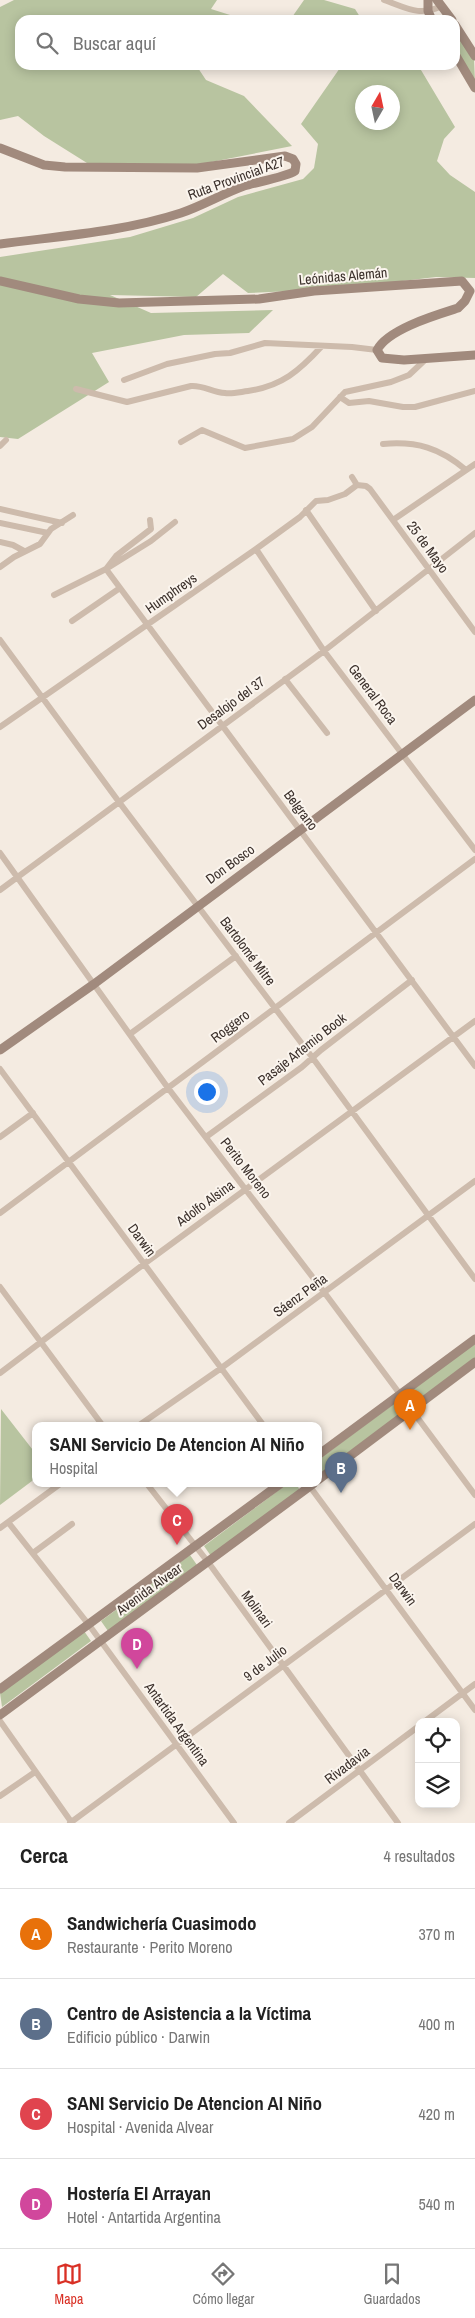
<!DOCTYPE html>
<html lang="es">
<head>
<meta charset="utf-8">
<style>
	:root { --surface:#fff; --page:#f6f6f6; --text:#222; --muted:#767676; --line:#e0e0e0; --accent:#d93025 }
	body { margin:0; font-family:"Archivo Narrow",sans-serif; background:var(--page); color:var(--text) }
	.controls { position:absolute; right:15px; bottom:15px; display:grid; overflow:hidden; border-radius:10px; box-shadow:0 2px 12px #0003 }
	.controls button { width:45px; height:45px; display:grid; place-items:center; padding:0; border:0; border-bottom:1px solid var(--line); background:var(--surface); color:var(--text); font:25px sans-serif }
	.compass { position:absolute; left:355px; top:85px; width:45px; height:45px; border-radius:50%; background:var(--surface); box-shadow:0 2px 12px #0003; rotate:9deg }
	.you { position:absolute; left:206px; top:1091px; width:18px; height:18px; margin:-12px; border:4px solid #fff; border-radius:50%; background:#1a73e8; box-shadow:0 0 0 8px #1a73e833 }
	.badge { display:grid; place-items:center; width:32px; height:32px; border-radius:50%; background:var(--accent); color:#fff; font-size:16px; font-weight:700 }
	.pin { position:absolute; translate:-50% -41px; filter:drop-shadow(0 1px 2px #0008) }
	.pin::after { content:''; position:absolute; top:26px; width:18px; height:15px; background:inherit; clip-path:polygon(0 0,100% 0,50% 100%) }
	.popup { position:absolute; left:32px; top:1422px; width:290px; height:65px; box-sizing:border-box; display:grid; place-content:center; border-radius:10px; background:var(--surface); filter:drop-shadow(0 1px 4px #0005); font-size:16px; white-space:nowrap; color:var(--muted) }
	.popup b { font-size:19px; color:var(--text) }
	.popup::after { content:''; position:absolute; left:50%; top:100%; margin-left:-10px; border:10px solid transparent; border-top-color:var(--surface) }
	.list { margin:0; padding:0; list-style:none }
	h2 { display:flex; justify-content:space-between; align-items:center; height:65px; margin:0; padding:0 20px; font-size:21px }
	h2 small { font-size:16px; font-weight:400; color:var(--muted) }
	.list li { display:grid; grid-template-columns:32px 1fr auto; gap:15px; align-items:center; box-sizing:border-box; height:90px; padding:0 20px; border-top:1px solid var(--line) }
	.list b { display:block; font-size:19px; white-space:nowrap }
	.list p { margin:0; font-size:16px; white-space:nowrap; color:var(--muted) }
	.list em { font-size:16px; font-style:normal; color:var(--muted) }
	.icon { flex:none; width:28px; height:28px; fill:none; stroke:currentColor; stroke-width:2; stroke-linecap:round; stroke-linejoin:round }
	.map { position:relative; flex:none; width:475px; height:1823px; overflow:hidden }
	.search { position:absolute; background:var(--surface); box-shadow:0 2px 12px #0003; left:15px; right:15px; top:15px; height:55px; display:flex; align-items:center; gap:12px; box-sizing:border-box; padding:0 18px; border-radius:15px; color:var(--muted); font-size:19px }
	.sheet { height:425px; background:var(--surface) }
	nav { display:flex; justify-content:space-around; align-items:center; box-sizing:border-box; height:70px; border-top:1px solid var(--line); background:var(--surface); font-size:14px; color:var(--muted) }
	nav a { display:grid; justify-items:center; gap:2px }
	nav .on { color:var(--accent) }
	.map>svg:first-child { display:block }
	.green { fill:#b8c4a0; fill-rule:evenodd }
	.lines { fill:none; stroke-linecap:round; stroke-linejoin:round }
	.street { stroke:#cdbbac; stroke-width:6 }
	.secondary { stroke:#a18a7d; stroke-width:9 }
	.labels { text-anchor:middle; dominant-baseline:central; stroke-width:4; stroke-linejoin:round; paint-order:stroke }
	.street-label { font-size:14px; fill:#3b302b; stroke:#fbf5ee }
</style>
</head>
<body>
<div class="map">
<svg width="475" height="1823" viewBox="0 0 475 1823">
	<rect width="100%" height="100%" fill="#f4ebe1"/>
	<path class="green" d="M14,0H217L211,9L246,20H20V65H196L206,80L244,96L292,146L191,166L87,163L44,136L18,116L0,120V7Z
		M304,0H324L355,9L362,20H290Z
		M455,29L474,59L475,82L455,50Z
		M342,65H418L455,127L444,139L437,161L450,175L475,192V278L436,277L335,289L248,293L223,274L196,297L110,295L151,313L273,310L249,333L184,335L92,353L109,382L18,439L0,437V257L130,237L193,218L238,197L303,179L314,168L318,144L301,124ZM362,92H392V122H362Z
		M475,1343V1359L418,1401L411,1391Z
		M395,1403L402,1413L318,1475V1460Z
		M1,1409L36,1454V1478L0,1505Z
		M287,1484H296L300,1490L211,1556L204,1546Z
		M190,1555L197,1565L108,1631L101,1621Z
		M84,1631L91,1641L2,1707L0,1693Z"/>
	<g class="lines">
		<path class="street" d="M384,0C407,8 419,17 442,6
			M124,380L167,364L215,354L230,353L265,343L352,347L377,350
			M76,389L127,402L191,386C203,385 212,392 225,393C232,394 240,392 248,391C282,386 299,371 322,346
			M340,397L349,403L369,401L403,407H415L475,391
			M181,442L202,430L245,448L293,439L312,427L345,392L391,382L409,375L426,359
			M383,444C417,441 440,448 466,470
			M0,446L6,440
			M352,477L357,485
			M357,485L366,486L370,489L475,632
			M0,509L62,523
			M306,510L376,611
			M393,520L475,464
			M175,522L151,541L106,569L475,1066
			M0,523L48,533
			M0,542L13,545L24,551
			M256,549L324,651L475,850
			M0,567L14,557L40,544L51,529L73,515
			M54,595L106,569L116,556L151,529L150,520
			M72,621L120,588
			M0,640L119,802L312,1057L475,1279
			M285,679L327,733
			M0,727L256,549L300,517L316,501L328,500L345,494L357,485
			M0,853L168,1088L324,1292L475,1495
			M0,890L324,651L475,533
			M130,1034L236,956
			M0,1069L264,1426
			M0,1137L33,1113
			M206,1137L302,1067L321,1050L412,980
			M0,1213L475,859
			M0,1287L103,1426
			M0,1373L144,1264L475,1021
			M138,1426L220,1369L475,1181
			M147,1484L208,1562L398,1823
			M308,1484L475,1710
			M8,1522L89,1625L234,1823
			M0,1528L60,1484
			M33,1553L72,1524
			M0,1721L72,1823
			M424,1722L475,1684
			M0,1796L35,1772
			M70,1823L475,1524
			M289,1823L419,1726"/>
		<path class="secondary" d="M428,0V11L432,20
			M437,0L452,20
			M455,25L475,56
			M455,54L475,88
			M0,148L44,165L65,167L197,168L285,156L293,159L296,164L295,171C286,177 257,182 244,186C222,194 202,206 181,213C123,232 60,236 0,244
			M0,281L79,299L119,303L259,299L314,291L462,281L470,291L465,301L458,308C436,315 388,329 377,350L382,358L404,360L475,355
			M0,1050L94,984L475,700
			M318,1455L475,1339
			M318,1480L475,1362
			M0,1689L280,1484
			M0,1715L313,1484"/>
	</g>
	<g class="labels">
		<g class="street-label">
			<text transform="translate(236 178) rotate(-20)">Ruta Provincial A27</text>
			<text transform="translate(343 276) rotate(-5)">Leónidas Alemán</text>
			<text transform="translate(428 547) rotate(54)">25 de Mayo</text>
			<text transform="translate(171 593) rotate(-35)">Humphreys</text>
			<text transform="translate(373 694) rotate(53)">General Roca</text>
			<text transform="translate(231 703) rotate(-36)">Desalojo del 37</text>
			<text transform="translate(301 810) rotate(53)">Belgrano</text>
			<text transform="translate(230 864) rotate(-36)">Don Bosco</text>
			<text transform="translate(248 951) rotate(53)">Bartolomé Mitre</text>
			<text transform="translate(230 1026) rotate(-37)">Roggero</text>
			<text transform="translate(302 1049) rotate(-38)">Pasaje Artemio Book</text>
			<text transform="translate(246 1168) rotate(52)">Perito Moreno</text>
			<text transform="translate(205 1203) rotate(-36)">Adolfo Alsina</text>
			<text transform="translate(142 1240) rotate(54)">Darwin</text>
			<text transform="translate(300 1295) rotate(-36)">Sáenz Peña</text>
			<text transform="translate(149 1589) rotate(-36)">Avenida Alvear</text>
			<text transform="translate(403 1589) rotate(54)">Darwin</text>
			<text transform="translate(257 1609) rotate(54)">Molinari</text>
			<text transform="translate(265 1663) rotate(-37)">9 de Julio</text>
			<text transform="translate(177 1724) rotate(54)">Antartida Argentina</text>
			<text transform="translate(347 1765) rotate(-37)">Rivadavia</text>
		</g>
	</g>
</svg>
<div class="controls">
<button><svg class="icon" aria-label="locate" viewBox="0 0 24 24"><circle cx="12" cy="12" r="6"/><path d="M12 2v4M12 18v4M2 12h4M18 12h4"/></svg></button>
<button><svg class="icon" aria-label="layers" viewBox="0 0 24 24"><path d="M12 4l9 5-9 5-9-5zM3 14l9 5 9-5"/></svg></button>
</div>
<svg class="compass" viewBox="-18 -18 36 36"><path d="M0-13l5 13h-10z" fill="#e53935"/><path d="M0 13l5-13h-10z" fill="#767676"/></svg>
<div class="you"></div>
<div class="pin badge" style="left:410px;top:1430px;background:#e8710a">A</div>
<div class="pin badge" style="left:341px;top:1493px;background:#5c6f8a">B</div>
<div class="pin badge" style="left:177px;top:1545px;background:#e0444e">C</div>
<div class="popup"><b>SANI Servicio De Atencion Al Niño</b>Hospital</div>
<div class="pin badge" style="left:137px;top:1669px;background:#d1479c">D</div>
<div class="search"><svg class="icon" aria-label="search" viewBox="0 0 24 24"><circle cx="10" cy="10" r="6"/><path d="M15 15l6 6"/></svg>Buscar aquí</div>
</div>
<section class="sheet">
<h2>Cerca<small>4 resultados</small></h2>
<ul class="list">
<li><span class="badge" style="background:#e8710a">A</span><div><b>Sandwichería Cuasimodo</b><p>Restaurante · Perito Moreno</p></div><em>370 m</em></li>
<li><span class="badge" style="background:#5c6f8a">B</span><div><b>Centro de Asistencia a la Víctima</b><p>Edificio público · Darwin</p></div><em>400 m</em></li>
<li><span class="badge" style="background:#e0444e">C</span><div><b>SANI Servicio De Atencion Al Niño</b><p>Hospital · Avenida Alvear</p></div><em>420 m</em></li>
<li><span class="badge" style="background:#d1479c">D</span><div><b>Hostería El Arrayan</b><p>Hotel · Antartida Argentina</p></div><em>540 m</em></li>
</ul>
</section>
<nav>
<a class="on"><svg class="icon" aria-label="map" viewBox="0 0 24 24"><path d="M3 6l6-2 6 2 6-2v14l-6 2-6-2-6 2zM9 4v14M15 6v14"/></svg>Mapa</a>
<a><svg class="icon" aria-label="directions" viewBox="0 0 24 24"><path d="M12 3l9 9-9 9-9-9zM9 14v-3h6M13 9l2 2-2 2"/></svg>Cómo llegar</a>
<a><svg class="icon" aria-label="saved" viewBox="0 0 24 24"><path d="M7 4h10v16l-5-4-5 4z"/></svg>Guardados</a>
</nav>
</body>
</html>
